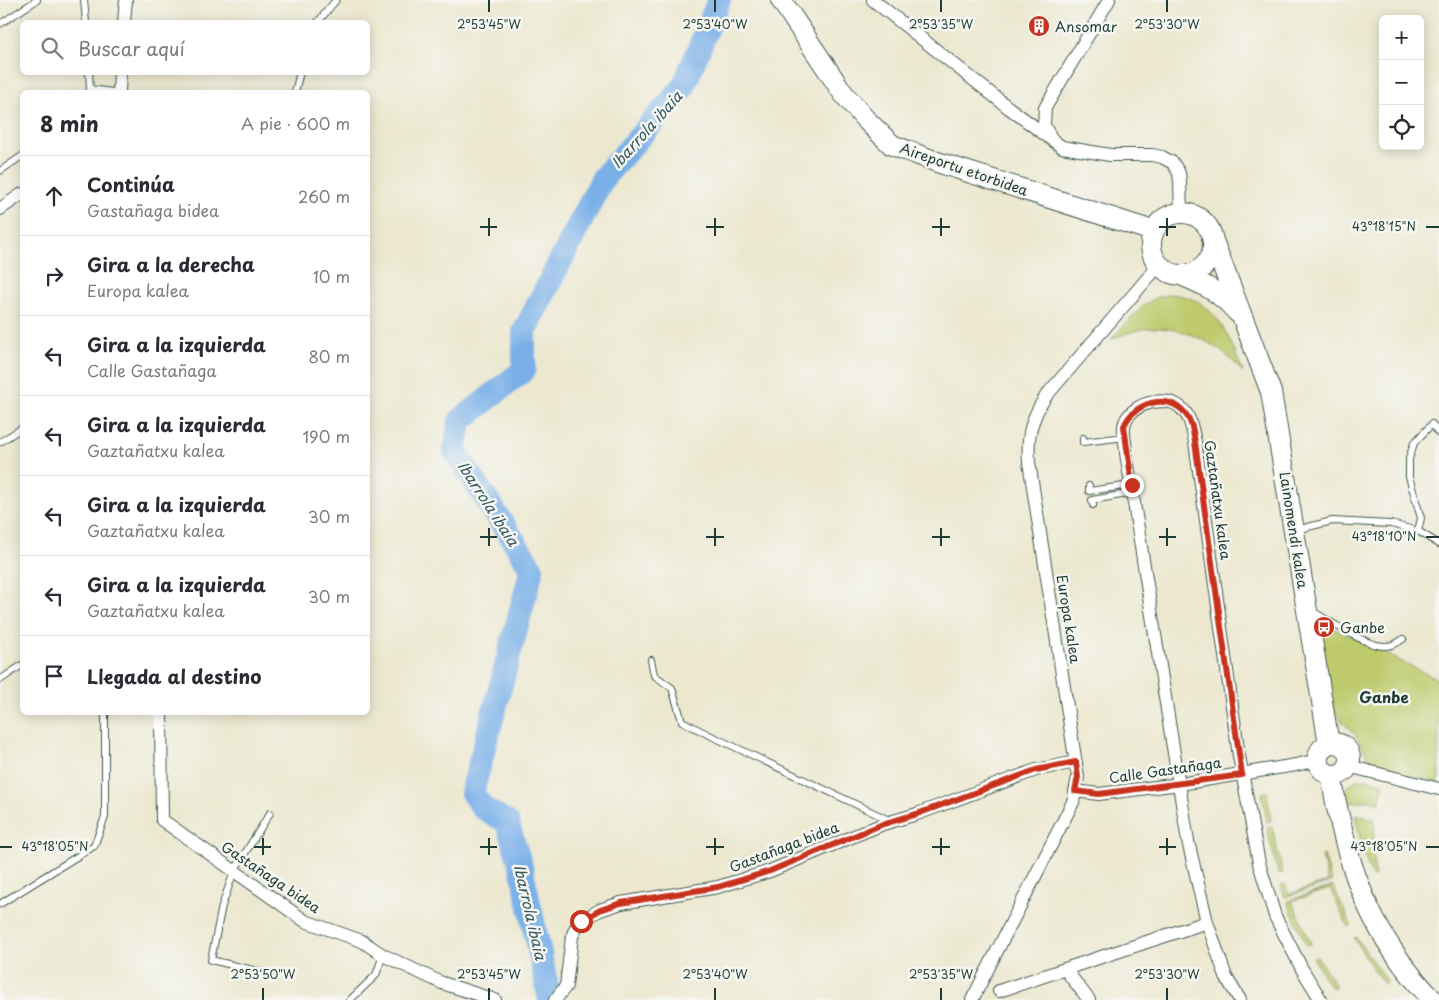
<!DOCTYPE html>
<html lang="es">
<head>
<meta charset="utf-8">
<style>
	:root { --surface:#fff; --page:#f2f2f3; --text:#2b2b33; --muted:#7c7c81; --line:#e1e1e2 }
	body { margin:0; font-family:"Playpen Sans",sans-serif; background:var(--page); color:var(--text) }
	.controls { position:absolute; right:15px; top:15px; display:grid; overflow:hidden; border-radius:8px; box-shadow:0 2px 12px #0003 }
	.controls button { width:45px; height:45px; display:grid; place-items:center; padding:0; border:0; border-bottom:1px solid var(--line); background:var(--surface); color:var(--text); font:25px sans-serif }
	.stop { position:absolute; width:15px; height:15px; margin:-11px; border:4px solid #c8321e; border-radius:50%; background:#fff }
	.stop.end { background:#c8321e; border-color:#fff; box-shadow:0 1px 5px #0008 }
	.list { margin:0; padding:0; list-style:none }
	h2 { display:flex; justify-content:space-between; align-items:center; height:65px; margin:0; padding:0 20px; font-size:21px }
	h2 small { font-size:16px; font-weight:400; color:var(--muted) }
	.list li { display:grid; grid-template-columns:32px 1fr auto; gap:15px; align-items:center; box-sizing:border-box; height:80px; padding:0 20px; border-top:1px solid var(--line) }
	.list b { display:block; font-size:19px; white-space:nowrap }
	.list p { margin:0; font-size:16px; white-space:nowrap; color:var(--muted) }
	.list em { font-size:16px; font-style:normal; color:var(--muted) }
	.icon { flex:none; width:28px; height:28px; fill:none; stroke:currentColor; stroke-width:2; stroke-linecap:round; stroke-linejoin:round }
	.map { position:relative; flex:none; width:1439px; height:1000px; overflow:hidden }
	.search { position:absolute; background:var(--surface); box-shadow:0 2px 12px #0003; left:20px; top:20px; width:350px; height:55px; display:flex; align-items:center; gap:12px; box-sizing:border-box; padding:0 18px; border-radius:8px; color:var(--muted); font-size:19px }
	.panel { position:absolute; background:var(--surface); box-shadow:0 2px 12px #0003; left:20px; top:90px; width:350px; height:625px; border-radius:8px }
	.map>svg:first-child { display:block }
	.green { fill:#beca6c; stroke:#6e8450 }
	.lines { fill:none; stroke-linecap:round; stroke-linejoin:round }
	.river { stroke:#79b0e8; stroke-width:24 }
	.lane-casing { stroke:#3e574b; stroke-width:8 }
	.street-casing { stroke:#3e574b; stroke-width:14 }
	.primary-casing { stroke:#3e574b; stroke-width:22 }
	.lane { stroke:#fff; stroke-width:6 }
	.street { stroke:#fff; stroke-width:12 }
	.primary { stroke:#fff; stroke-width:20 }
	.route { stroke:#c8321e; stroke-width:6 }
	.ticks { fill:none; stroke:#1f3d34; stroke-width:2 }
	.labels { text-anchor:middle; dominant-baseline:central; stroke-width:5; stroke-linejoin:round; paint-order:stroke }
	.poi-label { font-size:14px; fill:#1f3d34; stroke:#f6f6f2; text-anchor:start }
	.street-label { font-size:14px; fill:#1f3d34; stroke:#f6f6f2 }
	.water-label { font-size:15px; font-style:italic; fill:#365a61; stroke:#f6f6f2 }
	.neighbourhood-label { font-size:15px; font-weight:bold; fill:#1f3d34; stroke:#f6f6f2 }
	.ticks-label { font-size:12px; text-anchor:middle; fill:#1f3d34; stroke:#f6f6f2; stroke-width:5; stroke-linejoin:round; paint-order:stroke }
</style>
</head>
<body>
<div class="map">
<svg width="1439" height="1000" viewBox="0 0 1439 1000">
	<rect width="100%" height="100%" fill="#f6f6f2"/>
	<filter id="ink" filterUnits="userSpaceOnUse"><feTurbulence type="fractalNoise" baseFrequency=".02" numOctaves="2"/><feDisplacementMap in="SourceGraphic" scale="10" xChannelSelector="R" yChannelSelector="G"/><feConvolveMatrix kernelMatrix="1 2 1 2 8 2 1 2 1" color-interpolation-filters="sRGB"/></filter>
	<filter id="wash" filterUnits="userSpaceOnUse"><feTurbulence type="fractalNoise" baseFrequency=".0096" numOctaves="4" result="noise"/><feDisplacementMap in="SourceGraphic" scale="20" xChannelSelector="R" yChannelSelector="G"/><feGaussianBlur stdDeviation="1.12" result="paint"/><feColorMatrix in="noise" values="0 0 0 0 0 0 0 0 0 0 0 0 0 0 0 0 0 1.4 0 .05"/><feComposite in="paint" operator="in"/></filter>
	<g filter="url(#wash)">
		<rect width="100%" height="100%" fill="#ece8d0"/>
		<path class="green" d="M1170,294C1177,295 1184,296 1190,298C1219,308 1234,347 1243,373C1223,346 1187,327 1152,328C1138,329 1125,334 1111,339L1142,307L1155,298Z
			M1315,619L1439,680V783L1383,769C1367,763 1365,750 1356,736C1348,726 1339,720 1332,709Z
			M1366,779L1384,783L1379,803L1369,800L1343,804C1343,789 1351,779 1366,779Z
			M1267,792L1271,821L1267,822L1262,793Z
			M1357,815L1375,820L1373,852L1375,876L1372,877L1364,854L1355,816Z
			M1272,827L1283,873H1278L1267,828Z
			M1324,855L1332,882L1285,897L1281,886L1285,884L1289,894L1328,882L1322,856Z
			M1333,886L1351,925L1348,927L1330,889L1292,901L1311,944L1306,945L1287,901Z
			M1356,937L1387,982L1384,984L1371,966L1354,938Z
			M1317,956L1336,986L1331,988L1313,958Z"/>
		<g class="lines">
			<path class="river" d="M550,1000L521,866L507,822L483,808L472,793L532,569L455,451L460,421L524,370V332L603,178L683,88L719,0"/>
		</g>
	</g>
	<g filter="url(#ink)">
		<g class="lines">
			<g class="lane-casing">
				<path id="lane" d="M84,0L86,22
					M318,22L336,0
					M0,24L37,0
					M89,72L90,91
					M90,89L113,92
					M295,92L300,72
					M0,171L22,156
					M1083,438V442L1125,437
					M0,442L22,428
					M1089,486V491L1131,485
					M1093,505L1092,500L1133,493
					M1296,530L1332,521L1391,524L1418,531L1439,544
					M1418,531L1421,518L1409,477V459L1414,443L1432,424L1439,434
					M1310,610C1327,619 1367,647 1385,646C1392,646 1398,643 1403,639
					M651,660L654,675L672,688L682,721L701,731L891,821
					M0,680L22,665
					M270,813L234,871L222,906L211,960L274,975
					M0,904L94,846L105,817V712
					M350,1000L376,975L383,955"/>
			</g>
			<g class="street-casing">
				<path id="street" d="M873,0L1009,108L1062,147L1110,155H1152L1162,157L1173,163L1179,173L1180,182L1181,212
					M124,22L126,0
					M119,92L120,72
					M1051,138L1044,125L1045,108L1109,0
					M0,209L22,194
					M161,712L162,820L305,921L362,941L383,955L442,983L495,1000
					M1348,766L1439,789
					M1075,791L1099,794L1180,784L1296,765L1317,760
					M1065,969L1207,922
					M999,991L1065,969L1089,1000
					M555,1000L566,986L572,937L575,929L581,921L600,910L621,903L718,887L770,871L883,824L917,814L1036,770L1076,762
					M972,1000L1073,802L1078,777L1029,462C1027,435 1031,419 1046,396L1159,265
					M1240,1000L1226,977L1207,922L1188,841L1126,453C1126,445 1123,434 1124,426C1128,404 1164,394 1180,407C1191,416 1192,429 1195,442L1239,756L1259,863L1275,916L1302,969L1321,1000"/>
			</g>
			<g class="primary-casing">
				<path id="primary" d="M781,0L843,93L865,119L892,145L940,163L1153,231
					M1151 244a31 31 0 1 1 62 0a31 31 0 1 1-62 0Z
					M1212,238L1271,392L1329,744
					M1181,275C1205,285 1220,292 1237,312
					M1318 759a16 16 0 1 1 32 0a16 16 0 1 1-32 0Z
					M1332,776C1333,794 1338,811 1342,829C1358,897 1384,949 1433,1000"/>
			</g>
			<use href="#lane" class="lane"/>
			<use href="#street" class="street"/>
			<use href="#primary" class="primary"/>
		</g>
	</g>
	<g class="lines" filter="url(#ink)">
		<path class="route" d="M581,921L600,910L621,903L718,887L770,871L883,824L917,814L1036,770L1076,762L1078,777L1075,791L1099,794L1242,775L1195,442C1193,432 1192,421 1185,413C1168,392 1133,403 1124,426L1132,485"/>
	</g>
	<path class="ticks" d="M489,0V12M715,0V12M941,0V12M1167,0V12M489,218V236M715,218V236M941,218V236M1167,218V236M480,227H497M706,227H724M932,227H950M1159,227H1176M1426,227H1439M489,528V546M715,528V546M941,528V546M1167,528V546M480,537H497M706,537H724M932,537H950M1159,537H1176M1426,537H1439M263,838V855M489,838V855M715,838V855M941,838V855M1167,838V855M0,847H12M254,847H271M480,847H497M706,847H724M932,847H950M1159,847H1176M1426,847H1439M263,988V1000M489,988V1000M715,988V1000M941,988V1000M1167,988V1000"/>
	<defs>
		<g id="building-disc" transform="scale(1.125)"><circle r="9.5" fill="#c8321e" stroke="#f6f6f2"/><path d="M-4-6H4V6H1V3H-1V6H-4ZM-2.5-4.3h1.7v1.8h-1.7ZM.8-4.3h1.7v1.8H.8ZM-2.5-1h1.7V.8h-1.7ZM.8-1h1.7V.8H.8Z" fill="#fff"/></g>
		<g id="bus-disc" transform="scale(1.125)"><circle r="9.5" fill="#c8321e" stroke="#f6f6f2"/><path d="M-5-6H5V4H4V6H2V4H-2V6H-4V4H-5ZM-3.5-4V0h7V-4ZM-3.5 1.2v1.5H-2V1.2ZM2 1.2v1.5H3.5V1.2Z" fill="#fff"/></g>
	</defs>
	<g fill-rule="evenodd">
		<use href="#building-disc" x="1039" y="26"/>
		<use href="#bus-disc" x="1324" y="627"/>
	</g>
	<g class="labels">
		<g class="poi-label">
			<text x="1055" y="26">Ansomar</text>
			<text x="1340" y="627">Ganbe</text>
		</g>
		<g class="street-label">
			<text transform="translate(964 169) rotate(19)">Aireportu etorbidea</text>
			<text transform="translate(1218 500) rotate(82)">Gaztañatxu kalea</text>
			<text transform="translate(1294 530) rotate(81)">Lainomendi kalea</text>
			<text transform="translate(1069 619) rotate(81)">Europa kalea</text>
			<text transform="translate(1165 770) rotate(-8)">Calle Gastañaga</text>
			<text transform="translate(784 847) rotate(-21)">Gastañaga bidea</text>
			<text transform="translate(271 877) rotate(34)">Gastañaga bidea</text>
		</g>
		<g class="water-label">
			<text transform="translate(646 129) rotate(-48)">Ibarrola ibaia</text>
			<text transform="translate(489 503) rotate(57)">Ibarrola ibaia</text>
			<text transform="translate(531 912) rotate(77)">Ibarrola ibaia</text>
		</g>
		<g class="neighbourhood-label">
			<text x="1384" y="696">Ganbe</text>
		</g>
	</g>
	<g class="ticks-label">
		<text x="489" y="29">2°53'45"W</text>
		<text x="715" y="29">2°53'40"W</text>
		<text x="941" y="29">2°53'35"W</text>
		<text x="1167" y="29">2°53'30"W</text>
		<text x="1384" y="231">43°18'15"N</text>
		<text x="1384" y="541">43°18'10"N</text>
		<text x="55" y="851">43°18'05"N</text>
		<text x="1384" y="851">43°18'05"N</text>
		<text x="263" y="979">2°53'50"W</text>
		<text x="489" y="979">2°53'45"W</text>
		<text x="715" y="979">2°53'40"W</text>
		<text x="941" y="979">2°53'35"W</text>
		<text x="1167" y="979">2°53'30"W</text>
	</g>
</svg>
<div class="controls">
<button>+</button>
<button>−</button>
<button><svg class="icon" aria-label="locate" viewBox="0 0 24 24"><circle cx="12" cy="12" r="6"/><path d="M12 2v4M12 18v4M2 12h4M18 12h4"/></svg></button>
</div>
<div class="stop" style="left:581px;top:921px"></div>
<div class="stop end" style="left:1132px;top:485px"></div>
<div class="search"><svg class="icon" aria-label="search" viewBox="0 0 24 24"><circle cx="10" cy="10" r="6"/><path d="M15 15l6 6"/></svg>Buscar aquí</div>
<section class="panel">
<h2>8 min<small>A pie · 600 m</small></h2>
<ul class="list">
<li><svg class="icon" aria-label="ahead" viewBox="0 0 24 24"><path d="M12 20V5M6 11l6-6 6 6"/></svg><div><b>Continúa</b><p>Gastañaga bidea</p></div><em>260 m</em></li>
<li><svg class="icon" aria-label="right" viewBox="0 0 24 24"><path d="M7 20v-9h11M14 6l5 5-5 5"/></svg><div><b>Gira a la derecha</b><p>Europa kalea</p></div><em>10 m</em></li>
<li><svg class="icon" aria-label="left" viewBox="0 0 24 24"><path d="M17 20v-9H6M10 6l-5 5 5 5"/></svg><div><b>Gira a la izquierda</b><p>Calle Gastañaga</p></div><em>80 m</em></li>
<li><svg class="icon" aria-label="left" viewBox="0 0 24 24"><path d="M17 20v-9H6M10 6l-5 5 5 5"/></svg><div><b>Gira a la izquierda</b><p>Gaztañatxu kalea</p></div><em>190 m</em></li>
<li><svg class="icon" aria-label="left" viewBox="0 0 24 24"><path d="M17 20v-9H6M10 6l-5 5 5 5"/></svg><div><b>Gira a la izquierda</b><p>Gaztañatxu kalea</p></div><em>30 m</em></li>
<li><svg class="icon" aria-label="left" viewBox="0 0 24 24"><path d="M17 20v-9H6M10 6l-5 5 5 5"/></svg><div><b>Gira a la izquierda</b><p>Gaztañatxu kalea</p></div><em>30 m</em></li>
<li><svg class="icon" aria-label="arrive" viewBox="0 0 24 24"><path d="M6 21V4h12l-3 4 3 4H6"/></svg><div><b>Llegada al destino</b></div></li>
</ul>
</section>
</div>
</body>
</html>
